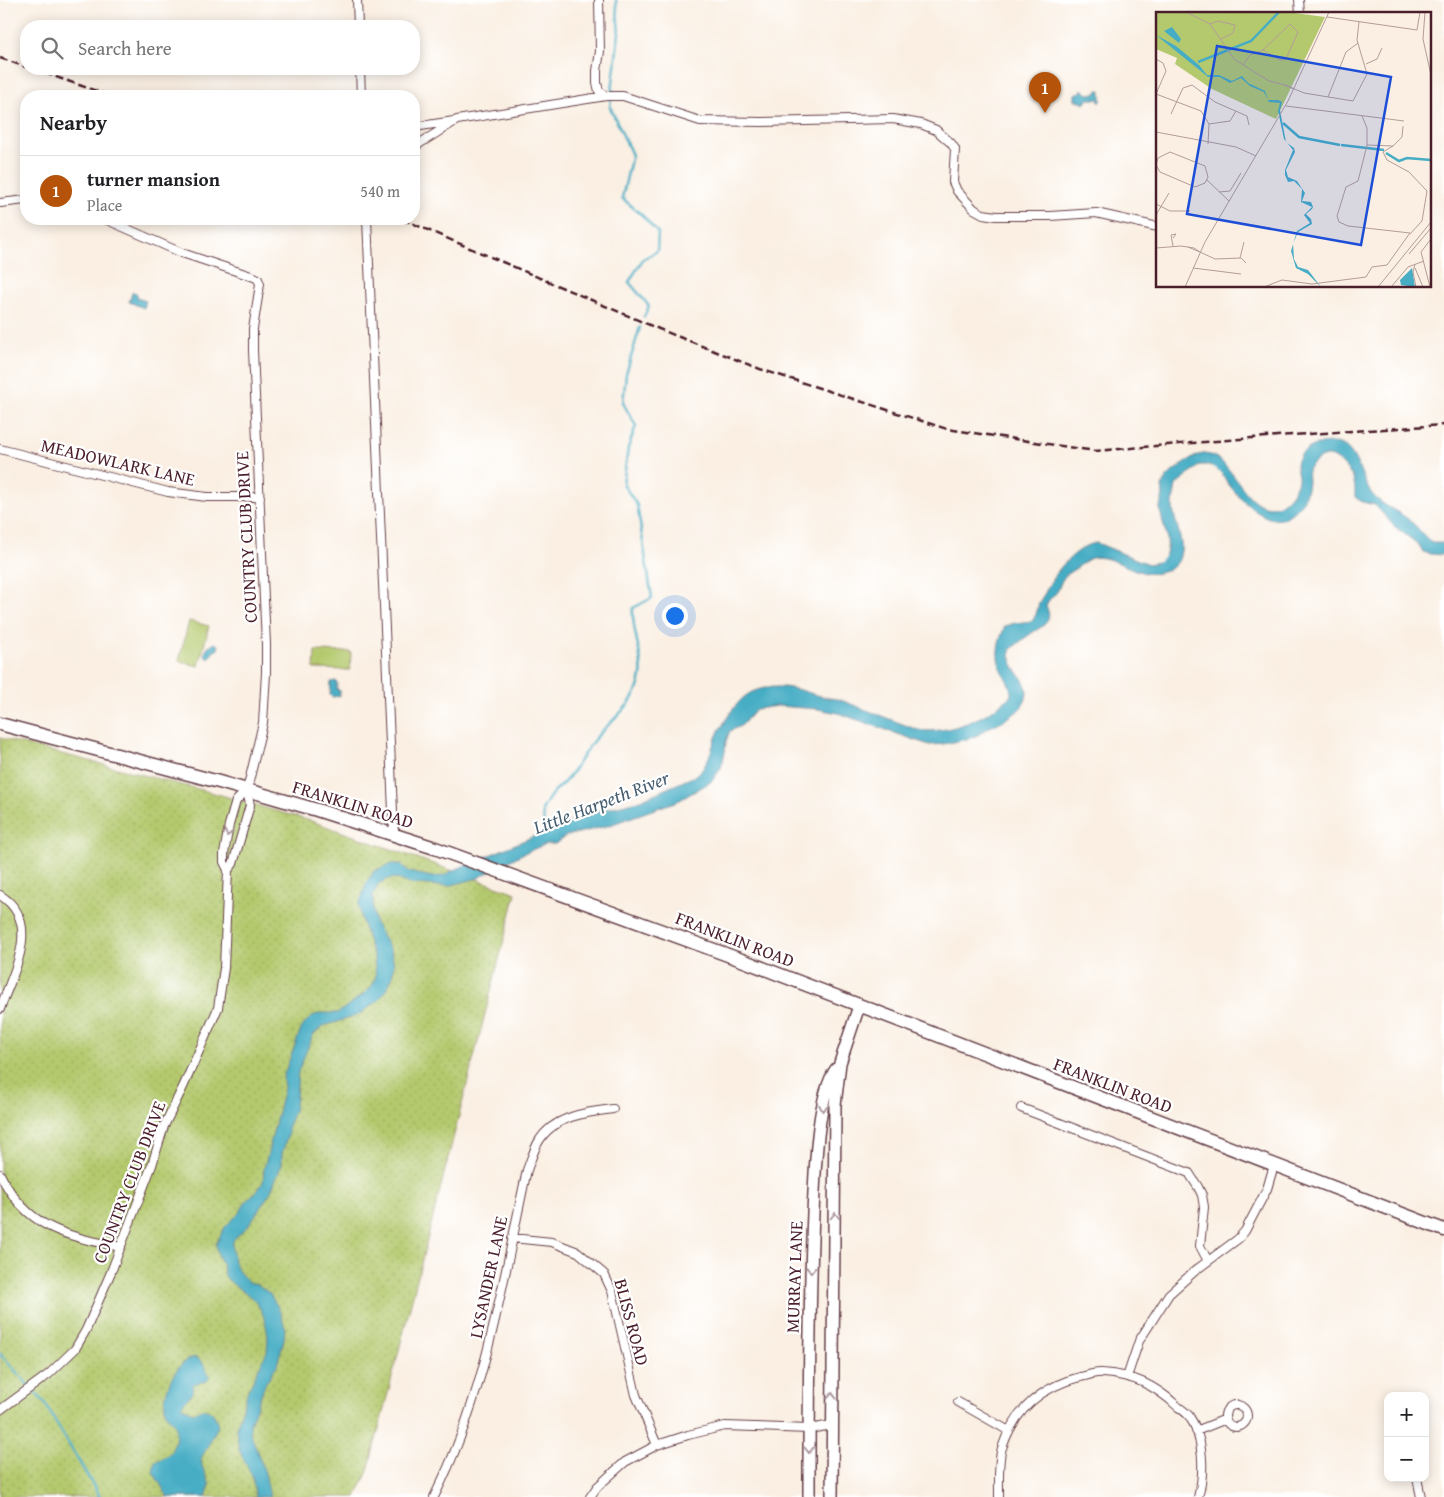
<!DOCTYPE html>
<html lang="en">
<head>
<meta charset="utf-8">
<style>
	:root { --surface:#fff; --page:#f6f6f6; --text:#202124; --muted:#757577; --line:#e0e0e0; --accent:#b45309 }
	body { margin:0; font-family:"Gentium Book Plus",serif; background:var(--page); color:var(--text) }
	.controls { position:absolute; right:15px; bottom:15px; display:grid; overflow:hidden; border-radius:10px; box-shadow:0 2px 12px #0003 }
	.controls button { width:45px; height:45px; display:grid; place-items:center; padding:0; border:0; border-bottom:1px solid var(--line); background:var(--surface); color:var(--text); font:25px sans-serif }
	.you { position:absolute; left:674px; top:615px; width:18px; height:18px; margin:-12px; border:4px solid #fff; border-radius:50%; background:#1a73e8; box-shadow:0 0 0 8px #1a73e833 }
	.badge { display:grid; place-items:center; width:32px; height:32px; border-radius:50%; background:var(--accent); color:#fff; font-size:16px; font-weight:700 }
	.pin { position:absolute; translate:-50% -41px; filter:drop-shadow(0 1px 2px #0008) }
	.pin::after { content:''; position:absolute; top:26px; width:18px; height:15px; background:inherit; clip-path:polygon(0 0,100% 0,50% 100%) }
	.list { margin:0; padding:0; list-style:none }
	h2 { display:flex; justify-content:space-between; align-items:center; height:65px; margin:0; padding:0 20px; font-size:21px }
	h2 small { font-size:16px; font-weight:400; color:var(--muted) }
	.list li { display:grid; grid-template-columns:32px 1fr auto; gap:15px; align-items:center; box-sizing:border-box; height:70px; padding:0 20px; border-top:1px solid var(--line) }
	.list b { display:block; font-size:19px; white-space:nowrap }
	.list p { margin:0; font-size:16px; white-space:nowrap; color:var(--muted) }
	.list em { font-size:16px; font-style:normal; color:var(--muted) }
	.icon { flex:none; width:28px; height:28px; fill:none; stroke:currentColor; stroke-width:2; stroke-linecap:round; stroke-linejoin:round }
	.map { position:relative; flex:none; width:1444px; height:1497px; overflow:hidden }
	.search { position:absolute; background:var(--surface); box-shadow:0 2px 12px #0003; left:20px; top:20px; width:400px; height:55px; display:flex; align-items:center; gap:12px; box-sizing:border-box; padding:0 18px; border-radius:20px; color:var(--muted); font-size:19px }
	.panel { position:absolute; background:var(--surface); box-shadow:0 2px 12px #0003; left:20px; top:90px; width:400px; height:135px; border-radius:20px }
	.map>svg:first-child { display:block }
	.grass { fill:url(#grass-dots); stroke:#7f744c }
	.park { fill:#b4c96d; stroke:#7f744c }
	.water { fill:#46adc5; stroke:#486678 }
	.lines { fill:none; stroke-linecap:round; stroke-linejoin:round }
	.stream { stroke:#46adc5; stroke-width:2.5 }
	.street-casing { stroke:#643e46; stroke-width:10 }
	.secondary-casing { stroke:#643e46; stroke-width:14 }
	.primary-casing { stroke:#643e46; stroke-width:15 }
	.street { stroke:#fff; stroke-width:8 }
	.secondary { stroke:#fff; stroke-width:11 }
	.primary { stroke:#fff; stroke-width:12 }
	.rail { stroke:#4a1f2b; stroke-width:2.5; stroke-dasharray:8 4; stroke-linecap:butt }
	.oneway { stroke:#ae9aa0 }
	.labels { text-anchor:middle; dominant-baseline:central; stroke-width:4.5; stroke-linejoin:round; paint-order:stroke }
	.street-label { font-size:18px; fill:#4a1f2b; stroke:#fff }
	.water-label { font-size:19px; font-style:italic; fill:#485f70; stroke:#fff }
	.inset-river { fill:none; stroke:#46adc5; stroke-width:2.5 }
	.inset-road { fill:none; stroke:#b49c99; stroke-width:1 }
	.view { fill:#1d4ed8; fill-opacity:0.15; stroke:#1d4ed8; stroke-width:2.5 }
	.inset-edge { fill:none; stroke:#4a1f2b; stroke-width:2.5 }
</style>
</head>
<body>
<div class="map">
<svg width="1444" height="1497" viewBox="0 0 1444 1497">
	<defs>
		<pattern id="grass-dots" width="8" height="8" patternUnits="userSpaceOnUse" patternTransform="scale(1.25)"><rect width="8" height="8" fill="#b4c96d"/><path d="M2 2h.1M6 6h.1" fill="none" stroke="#9cac5f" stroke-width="1.8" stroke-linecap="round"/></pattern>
	</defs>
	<rect width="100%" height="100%" fill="#fff"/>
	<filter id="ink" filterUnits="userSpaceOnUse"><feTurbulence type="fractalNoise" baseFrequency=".02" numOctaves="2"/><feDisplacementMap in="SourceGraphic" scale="10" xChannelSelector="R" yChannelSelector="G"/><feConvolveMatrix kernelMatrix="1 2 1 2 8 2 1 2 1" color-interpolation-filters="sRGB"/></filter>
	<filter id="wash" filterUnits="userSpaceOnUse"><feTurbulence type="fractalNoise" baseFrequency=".0096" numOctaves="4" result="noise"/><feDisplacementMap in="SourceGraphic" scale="20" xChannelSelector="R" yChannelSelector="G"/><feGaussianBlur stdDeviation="1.12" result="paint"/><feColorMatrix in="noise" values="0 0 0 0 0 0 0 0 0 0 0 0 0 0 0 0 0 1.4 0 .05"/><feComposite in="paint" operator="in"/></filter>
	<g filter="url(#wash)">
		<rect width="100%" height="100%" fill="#faefe2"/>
		<path class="grass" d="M0,738L221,795L311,821L516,893L368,1471L356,1497H0Z"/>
		<path class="park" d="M189,621L209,626L199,666L179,661Z
			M315,651L351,652L350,670L314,669Z"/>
		<path class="water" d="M1082,89L1088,94L1097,93L1098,90H1101V102H1099L1098,99H1088L1087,101L1084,102L1085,103L1083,104L1082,102L1075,100V94L1081,92Z
			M134,292L138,295L137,298L146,301L144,308L129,302L132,293Z
			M1317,444C1324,444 1333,442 1340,444C1358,450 1361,482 1373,495C1383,506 1396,510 1408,519C1417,526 1423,536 1432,543H1444V555L1430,554L1423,552L1419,545L1394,526L1375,505L1362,502L1355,497C1355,480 1354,476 1342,464C1333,455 1326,453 1316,461C1314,463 1309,467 1308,470C1307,473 1308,478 1308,481C1307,493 1304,503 1294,511C1290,514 1286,518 1281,519C1262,523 1237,496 1227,482C1223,476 1222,471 1215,467C1211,465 1205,465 1200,465L1176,485C1175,492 1173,500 1173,507C1174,523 1185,540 1180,556C1179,562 1174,567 1168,570C1140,584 1115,552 1091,558C1086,560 1080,566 1075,569C1066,574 1062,578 1059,588C1056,596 1048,598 1046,606C1055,623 1040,627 1029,635C1022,640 1016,645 1010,650C1009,669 1027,678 1027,692C1027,711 1004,720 990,727C985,730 979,735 973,737C960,741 943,745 929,745L838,713L818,709L777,706L756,709L742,725L730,731L726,741L725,752L721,768L712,781L680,800L607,826L566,836L555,844H546L522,854L478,878L448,886L410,884L395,878L388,879L378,884L373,896V908L375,923L391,951L394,964L392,978L386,991L379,1000L360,1014L334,1023L323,1026L313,1035L298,1072L296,1098L294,1111L288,1126V1134L282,1153V1164L270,1193L248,1226L234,1239L232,1245L234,1262L239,1272L248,1282L257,1284L269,1293L278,1307L285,1327L284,1339L277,1365L266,1382L250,1423V1432L265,1473L270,1497H256L252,1476L239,1450L236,1430L248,1390L267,1352L268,1336L265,1320L262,1312L255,1300L230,1282L225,1276L222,1264L217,1252L216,1244L225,1227L239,1213L248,1199L258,1190L263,1182L264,1169L284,1088L283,1077L301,1029L306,1022L312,1016L321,1013H338L365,993L372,986L376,976L374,958L361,918L359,905L367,882L374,871L391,864H401L409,872L432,877L443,876L454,870L539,834L601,810L638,801L695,776C709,767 711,747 718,733C719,729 722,727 724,723C738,700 748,687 778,687C798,686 817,698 838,699L918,730C948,735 990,717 1011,695C1011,686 1007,681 1003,673C994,656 998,643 1005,626L1015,623L1032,621C1037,615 1037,610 1039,603C1041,598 1045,594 1047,589C1056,572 1061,565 1076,553C1083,548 1088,544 1097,543L1148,564L1163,561C1173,543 1163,528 1160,510C1159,502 1165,500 1162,487C1164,478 1174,470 1182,465C1189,460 1198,453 1206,454C1234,457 1245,515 1277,506C1286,503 1296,490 1298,480C1299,475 1296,471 1296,465C1296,455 1309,448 1317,444Z
			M215,643L219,646L218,649L213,652L209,658L206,657L205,653L207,648Z
			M335,681L337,682V690H339L340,693L339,696L333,697L330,695L331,682Z
			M196,1357L202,1362L210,1376L207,1381L193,1384L192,1394L183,1403V1407L194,1413C196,1412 199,1410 202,1409C211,1407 217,1418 218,1426L201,1459L202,1466L210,1485L206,1497H168L153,1472L155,1462C160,1459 165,1458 169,1454C174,1449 178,1432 175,1425C171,1419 166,1417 165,1409C163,1391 176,1360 196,1357Z"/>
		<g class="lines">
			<path class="stream" d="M616,0L619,33L610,107L632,155L622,198L642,215L658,233L657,251L643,259L629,282L649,306L644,317
				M1212,465L1224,473
				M1158,563L1167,556
				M546,834L542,810C545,805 548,799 552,794C558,787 566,782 571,774C579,763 585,751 594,740C611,719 637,705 641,676C644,655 631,631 633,608L652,598L637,505L623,484L628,448L636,426L623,403L626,374L640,327
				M0,1354L44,1402L100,1497"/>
		</g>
	</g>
	<g filter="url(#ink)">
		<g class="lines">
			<g class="street-casing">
				<path id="street" d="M357,0L358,26
					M599,0L600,51L597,71V83L599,91L606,96H623L700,121L762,122L893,119L921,124L936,130L951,143L955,149L953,182L957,191L974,209L983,214L996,216H1050L1096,213L1158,227
					M1299,0L1300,14
					M360,69L361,96
					M414,127L454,121
					M414,147L457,120L606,96
					M0,203L26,200
					M105,219L182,253L254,277L258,279L260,284L253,329V350L266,644V673L263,723L247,790L250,805L233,864L228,870L224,862V854L229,825L236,801L247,790
					M367,219L394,834
					M0,449L168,492L207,497H260
					M0,895C43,922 13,972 0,1009
					M1021,1108L1189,1173L1198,1187L1202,1195L1204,1207L1200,1246L1208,1261
					M0,1174C27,1229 66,1236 121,1247
					M512,1238L552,1242L578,1252L604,1274L612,1291L636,1395L657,1445
					M1127,1377L1139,1341L1169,1294L1196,1270L1238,1239L1245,1231L1267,1189L1274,1165
					M958,1402L1009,1431
					M1225 1416a11 11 0 1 1 22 0a11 11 0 1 1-22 0Z
					M0,1410L49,1374L75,1349L86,1330L111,1272L152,1165L164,1126L184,1085L218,1008L224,968L228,870
					M1196,1431L1226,1419
					M1417,1478L1421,1497
					M434,1497C486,1395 503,1280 527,1170C531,1160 534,1149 539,1141C554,1116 587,1112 613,1109
					M590,1497L597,1487L625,1462L657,1445L688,1435L725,1426L809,1429L832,1425
					M999,1497C999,1483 998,1460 1002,1448C1015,1409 1041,1387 1080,1377C1087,1376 1095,1372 1102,1373C1133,1375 1155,1385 1177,1406C1181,1409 1186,1412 1189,1416C1204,1437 1205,1473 1198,1497"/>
			</g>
			<g class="secondary-casing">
				<path id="secondary" d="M809,1497C809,1402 809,1308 813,1213C815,1177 816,1097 836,1069
					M832,1497L835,1105L840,1063L859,1006"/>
			</g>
			<g class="primary-casing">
				<path id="primary" d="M0,724L219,782L317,810L435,848L747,962L1444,1230"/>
			</g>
			<use href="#street" class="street"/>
			<use href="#secondary" class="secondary"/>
			<use href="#primary" class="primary"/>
			<path class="rail" d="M0,58L26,67
				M33,69L111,96
				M402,219L659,329L760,369L947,429L1095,451L1277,436L1444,425"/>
		</g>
		<defs><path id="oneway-chevron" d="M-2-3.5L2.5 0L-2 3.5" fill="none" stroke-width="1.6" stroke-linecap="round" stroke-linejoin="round" transform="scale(1.25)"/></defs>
		<g class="oneway">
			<use href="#oneway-chevron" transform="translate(228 833) rotate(102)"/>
			<use href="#oneway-chevron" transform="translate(823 1108) rotate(101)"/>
			<use href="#oneway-chevron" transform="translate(835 1216) rotate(-90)"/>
			<use href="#oneway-chevron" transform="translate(811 1270) rotate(92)"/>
			<use href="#oneway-chevron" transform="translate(832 1396) rotate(-89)"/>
			<use href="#oneway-chevron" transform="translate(809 1450) rotate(90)"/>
		</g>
	</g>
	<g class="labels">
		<g class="street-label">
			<text transform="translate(118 462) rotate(13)">MEADOWLARK LANE</text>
			<text transform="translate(246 537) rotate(-93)">COUNTRY CLUB DRIVE</text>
			<text transform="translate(353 804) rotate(17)">FRANKLIN ROAD</text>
			<text transform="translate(735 939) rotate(21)">FRANKLIN ROAD</text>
			<text transform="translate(1113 1085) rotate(21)">FRANKLIN ROAD</text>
			<text transform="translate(129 1182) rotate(-69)">COUNTRY CLUB DRIVE</text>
			<text transform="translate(488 1277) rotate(-78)">LYSANDER LANE</text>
			<text transform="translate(794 1277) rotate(-88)">MURRAY LANE</text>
			<text transform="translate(632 1322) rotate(75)">BLISS ROAD</text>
		</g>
		<g class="water-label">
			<text transform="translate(601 802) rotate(-21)">Little Harpeth River</text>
		</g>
	</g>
	<g transform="translate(1156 12)">
		<rect width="275" height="275" fill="#faefe2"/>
		<path d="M0,0H131L169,5L120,107L56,77L19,52L21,46L0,37Z" fill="#b4c96d"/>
		<path d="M16,15L25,27L23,31L8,19ZM0,23L20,34L43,53L51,63H63L76,69L86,64L92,71L109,79L112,88H122L126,90L124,98L130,130L138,136L139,140L130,158L132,165L141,169L149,181L146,189L155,190L157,195L156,197L150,202L155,207L156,212L142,220L137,232L138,247L142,255L152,258L165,275L152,262L140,256L135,239L141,219L154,211L148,203L156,195L145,190L146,177L138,169L132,170L129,163V158L137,138L128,127L122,99L124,91L113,90L108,80L94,74L85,66L74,71L64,65H52ZM256,256L259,275L245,273L244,268Z" fill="#46adc5"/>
		<path class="inset-river" d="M42,50L95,29L123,0M127,111L143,125L184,133M185,133L228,138M230,141L243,149L251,146L275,148"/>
		<path class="inset-road" d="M30,0L54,12L78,47L113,69L129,73M269,0L267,27L275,63M171,5L261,18L264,0M54,12L62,9L79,13L77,21L65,27M134,12L142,20L130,47L124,48L107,38ZM0,47L7,51L10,59L0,82M210,52L221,47L226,36M87,53L94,43L107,38M138,77L129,73L148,81L197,89L211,62L201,28L203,10M0,82L45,99L53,112L52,132M172,85L190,40L202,31M130,94L248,109M15,102L27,76L36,73L59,90L91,104L93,113M206,104L211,116V133M53,112L74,109L80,99M0,120L80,135L100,144M237,134L227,140L231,148L253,160L271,179L266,209L254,222M14,140L49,154L52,165L49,171L39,175L4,160L0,153L2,146ZM51,168L73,189M63,180L74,179L85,161M0,192L14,199H34M0,203L13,181M17,226L20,222L15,223L17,234M0,236L25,234L38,236L44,240L32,235M44,240L59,247L85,246L90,251M253,242L275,216M84,246L88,230M259,252L257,260L260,275M37,256L85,262M259,256L267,275M29,275L49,230L132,89L173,0M108,275L126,268L156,272L210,265L216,255L231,253L254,221L192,214L183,210L181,204L190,175L202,169L211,133L237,134L246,125L247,114M222,275L275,210M235,275L252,255L268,249M274,275L265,240L275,227"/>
		<path class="view" d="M61,34L235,65L205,233L31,202Z"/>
		<rect width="275" height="275" class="inset-edge"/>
	</g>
</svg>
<div class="controls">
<button>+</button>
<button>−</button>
</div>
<div class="you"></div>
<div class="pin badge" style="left:1045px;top:113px">1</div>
<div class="search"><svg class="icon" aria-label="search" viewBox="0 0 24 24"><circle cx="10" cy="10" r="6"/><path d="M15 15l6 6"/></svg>Search here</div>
<section class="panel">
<h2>Nearby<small></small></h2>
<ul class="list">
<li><span class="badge">1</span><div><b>turner mansion</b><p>Place</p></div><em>540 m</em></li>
</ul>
</section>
</div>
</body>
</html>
